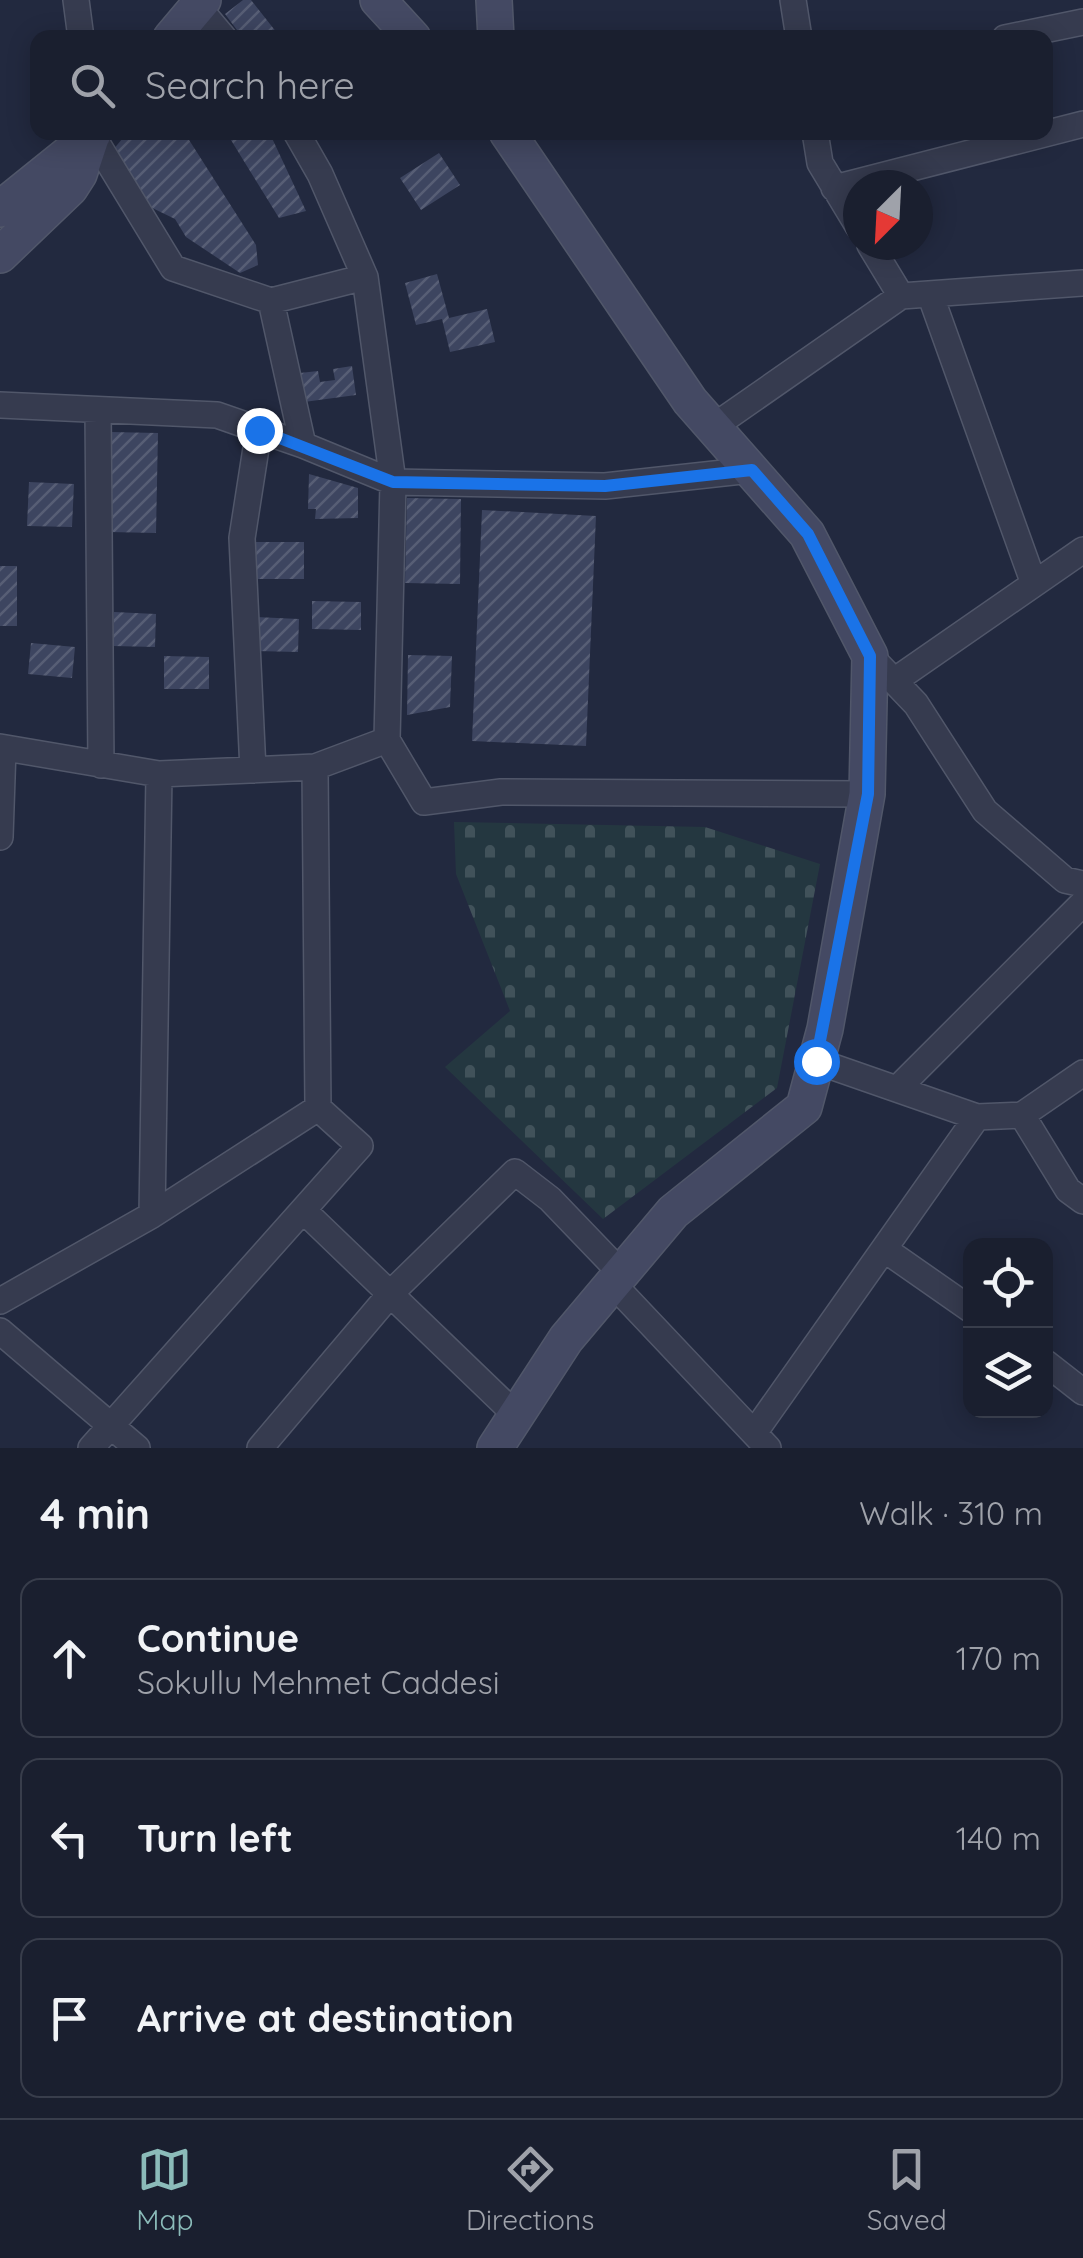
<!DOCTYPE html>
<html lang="en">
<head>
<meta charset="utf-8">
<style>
	:root { --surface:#1a1f2f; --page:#272c3b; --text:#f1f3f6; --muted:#9fa2aa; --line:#383d4b; --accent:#8bbbb9 }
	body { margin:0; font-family:Quicksand,sans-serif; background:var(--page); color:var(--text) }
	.controls { position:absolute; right:30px; bottom:30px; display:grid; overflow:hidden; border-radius:20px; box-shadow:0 5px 25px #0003 }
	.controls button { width:90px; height:90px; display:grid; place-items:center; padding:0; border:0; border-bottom:2px solid var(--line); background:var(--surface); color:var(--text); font:50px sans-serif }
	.compass { position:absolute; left:843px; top:170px; width:90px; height:90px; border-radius:50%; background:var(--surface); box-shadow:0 5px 25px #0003; rotate:204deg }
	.stop { position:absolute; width:30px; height:30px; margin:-22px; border:8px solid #1a73e8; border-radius:50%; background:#fff }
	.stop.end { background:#1a73e8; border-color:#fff; box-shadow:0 2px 10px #0008 }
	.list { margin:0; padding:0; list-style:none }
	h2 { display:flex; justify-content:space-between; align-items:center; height:130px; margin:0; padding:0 40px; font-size:42px }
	h2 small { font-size:32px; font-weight:400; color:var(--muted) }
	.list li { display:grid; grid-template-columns:65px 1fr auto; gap:30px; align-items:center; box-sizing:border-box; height:160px; margin:0 20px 20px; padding:0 20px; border:2px solid var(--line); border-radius:20px }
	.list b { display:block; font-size:38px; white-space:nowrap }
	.list p { margin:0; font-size:32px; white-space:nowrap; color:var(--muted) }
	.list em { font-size:32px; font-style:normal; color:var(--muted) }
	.icon { flex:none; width:55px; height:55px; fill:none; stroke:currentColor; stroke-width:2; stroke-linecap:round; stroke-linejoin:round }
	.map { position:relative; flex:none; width:1083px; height:1448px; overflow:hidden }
	.search { position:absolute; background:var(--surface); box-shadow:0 5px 25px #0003; left:30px; right:30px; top:30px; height:110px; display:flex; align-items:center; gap:25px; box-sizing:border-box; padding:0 35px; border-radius:20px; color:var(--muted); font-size:38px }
	.sheet { height:670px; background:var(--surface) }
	nav { display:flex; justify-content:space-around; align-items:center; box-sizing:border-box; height:140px; border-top:2px solid var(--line); background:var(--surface); font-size:28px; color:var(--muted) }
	nav a { display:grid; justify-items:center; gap:5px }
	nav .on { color:var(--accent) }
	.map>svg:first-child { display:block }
	.cemetery { fill:url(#cemetery-stones) }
	.building { fill:url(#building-hatch) }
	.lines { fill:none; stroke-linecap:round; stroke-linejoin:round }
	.street-casing { stroke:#51576a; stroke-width:28 }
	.secondary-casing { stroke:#51576a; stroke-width:38 }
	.street { stroke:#363b4f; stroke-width:25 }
	.secondary { stroke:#444963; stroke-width:35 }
	.route { stroke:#1a73e8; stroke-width:12 }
</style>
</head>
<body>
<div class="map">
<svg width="1083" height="1448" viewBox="0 0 1083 1448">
	<defs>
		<pattern id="cemetery-stones" width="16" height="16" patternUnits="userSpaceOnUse" patternTransform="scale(2.5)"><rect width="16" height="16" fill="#243740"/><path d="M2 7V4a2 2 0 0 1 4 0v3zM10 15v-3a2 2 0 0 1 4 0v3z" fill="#41525a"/></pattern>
		<pattern id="building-hatch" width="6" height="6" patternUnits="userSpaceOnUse" patternTransform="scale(2.5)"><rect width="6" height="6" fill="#3d4560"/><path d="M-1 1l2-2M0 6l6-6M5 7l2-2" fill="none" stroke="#575e75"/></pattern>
	</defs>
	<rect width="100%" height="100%" fill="#22293f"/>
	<path class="cemetery" d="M454,822L705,827L820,864L777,1088L603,1219L445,1067L510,1011L456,874Z"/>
	<path class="building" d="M243,0H251L281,38H243L225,14Z
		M128,132H184L256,245L258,265L240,273L186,237L175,219L142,203L112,151Z
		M226,132H278L271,136L306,211L279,218Z
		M439,153L460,185L421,210L400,178Z
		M437,274L449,318L487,309L495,342L450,352L442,319L416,325L405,283Z
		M352,366L356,395L304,402L300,373L318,371L320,382L335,380L333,369Z
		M110,432L158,433L156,533L109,532Z
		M309,474L358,488V518L315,519L316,509H308Z
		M29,482L74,484L72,527L27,526Z
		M407,498L461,499L460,584L405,583Z
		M482,510L596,516L586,746L472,741Z
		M250,542H304V579H249Z
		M0,566H17V626H0Z
		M312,601L361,602V630L312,629Z
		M114,612L156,614L155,647L113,646Z
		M256,617L299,619L298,652L255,651Z
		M31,643L75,647L72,678L28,674Z
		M408,655L452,656L450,707L407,715Z
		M164,656L209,657V689H164Z"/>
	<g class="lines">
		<g class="street-casing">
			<path id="street" d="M76,0L81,38
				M793,0L799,38
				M197,6L224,38
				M1005,38L1083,22
				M296,132L320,174L365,277L393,482L387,740L424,802L501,792L867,794
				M815,132L820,163L858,226
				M92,135L173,268L271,301L365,277
				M834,188L1083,124
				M870,245L901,296
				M930,294L1034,584
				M271,301L303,445
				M0,405L217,415L303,445L393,482L605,486L751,470
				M98,410L101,765
				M713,427L901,296L1083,283
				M870,656L916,704L985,811L1065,880L1083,884
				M894,681L1083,550
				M0,747L159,774L315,767L387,740
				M315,767L318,1108
				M253,770L242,538L259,429
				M0,837L3,748
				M816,1061L977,1117L1022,1115L1083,1073
				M897,1089L1083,903
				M1022,1115L1068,1190L1083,1201
				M304,1211L516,1415
				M152,1215L159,774
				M884,1249L970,1309
				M613,1284L768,1448
				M0,1301L152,1215L318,1108L360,1146L91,1448
				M0,1331L137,1448
				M1046,1363L1083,1392
				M754,1433L977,1117
				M260,1448L392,1292L515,1172L550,1199L622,1274"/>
		</g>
		<g class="secondary-casing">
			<path id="secondary" d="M378,0L413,38
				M494,0L496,38
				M171,38L203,0
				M0,209L93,134
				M0,255L70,188L79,174L92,135
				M495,1448L566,1339L673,1212L804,1107L825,1029L867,794L870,656L807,534L690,401L507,132"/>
		</g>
		<use href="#street" class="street"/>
		<use href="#secondary" class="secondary"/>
	</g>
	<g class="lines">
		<path class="route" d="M259,430L393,482L605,486L752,470L808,534L870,656L868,794L816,1061"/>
	</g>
</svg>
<div class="controls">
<button><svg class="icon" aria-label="locate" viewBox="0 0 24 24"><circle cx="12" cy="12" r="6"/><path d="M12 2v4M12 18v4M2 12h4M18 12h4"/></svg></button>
<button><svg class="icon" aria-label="layers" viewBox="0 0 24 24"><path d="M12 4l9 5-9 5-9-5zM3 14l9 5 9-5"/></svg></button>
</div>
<svg class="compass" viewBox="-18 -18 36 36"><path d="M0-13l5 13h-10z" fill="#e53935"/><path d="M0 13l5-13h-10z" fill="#9fa2aa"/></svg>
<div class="stop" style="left:816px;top:1061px"></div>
<div class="stop end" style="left:259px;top:430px"></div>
<div class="search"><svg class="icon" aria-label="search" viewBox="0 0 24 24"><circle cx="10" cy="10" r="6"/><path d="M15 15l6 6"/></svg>Search here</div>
</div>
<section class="sheet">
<h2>4 min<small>Walk · 310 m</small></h2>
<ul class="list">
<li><svg class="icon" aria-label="ahead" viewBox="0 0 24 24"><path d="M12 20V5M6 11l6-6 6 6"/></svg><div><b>Continue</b><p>Sokullu Mehmet Caddesi</p></div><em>170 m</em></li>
<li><svg class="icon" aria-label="left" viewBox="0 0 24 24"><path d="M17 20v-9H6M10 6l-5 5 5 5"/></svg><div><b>Turn left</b></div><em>140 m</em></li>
<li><svg class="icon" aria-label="arrive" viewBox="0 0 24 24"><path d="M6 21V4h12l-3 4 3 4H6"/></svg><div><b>Arrive at destination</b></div></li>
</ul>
</section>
<nav>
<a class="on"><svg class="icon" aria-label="map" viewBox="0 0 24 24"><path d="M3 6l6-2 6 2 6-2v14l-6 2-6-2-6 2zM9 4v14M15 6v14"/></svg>Map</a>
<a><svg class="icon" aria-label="directions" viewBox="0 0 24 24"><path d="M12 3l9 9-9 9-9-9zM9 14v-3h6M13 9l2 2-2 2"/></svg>Directions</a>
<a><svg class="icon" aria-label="saved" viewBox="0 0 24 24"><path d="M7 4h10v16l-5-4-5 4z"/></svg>Saved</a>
</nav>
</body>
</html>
